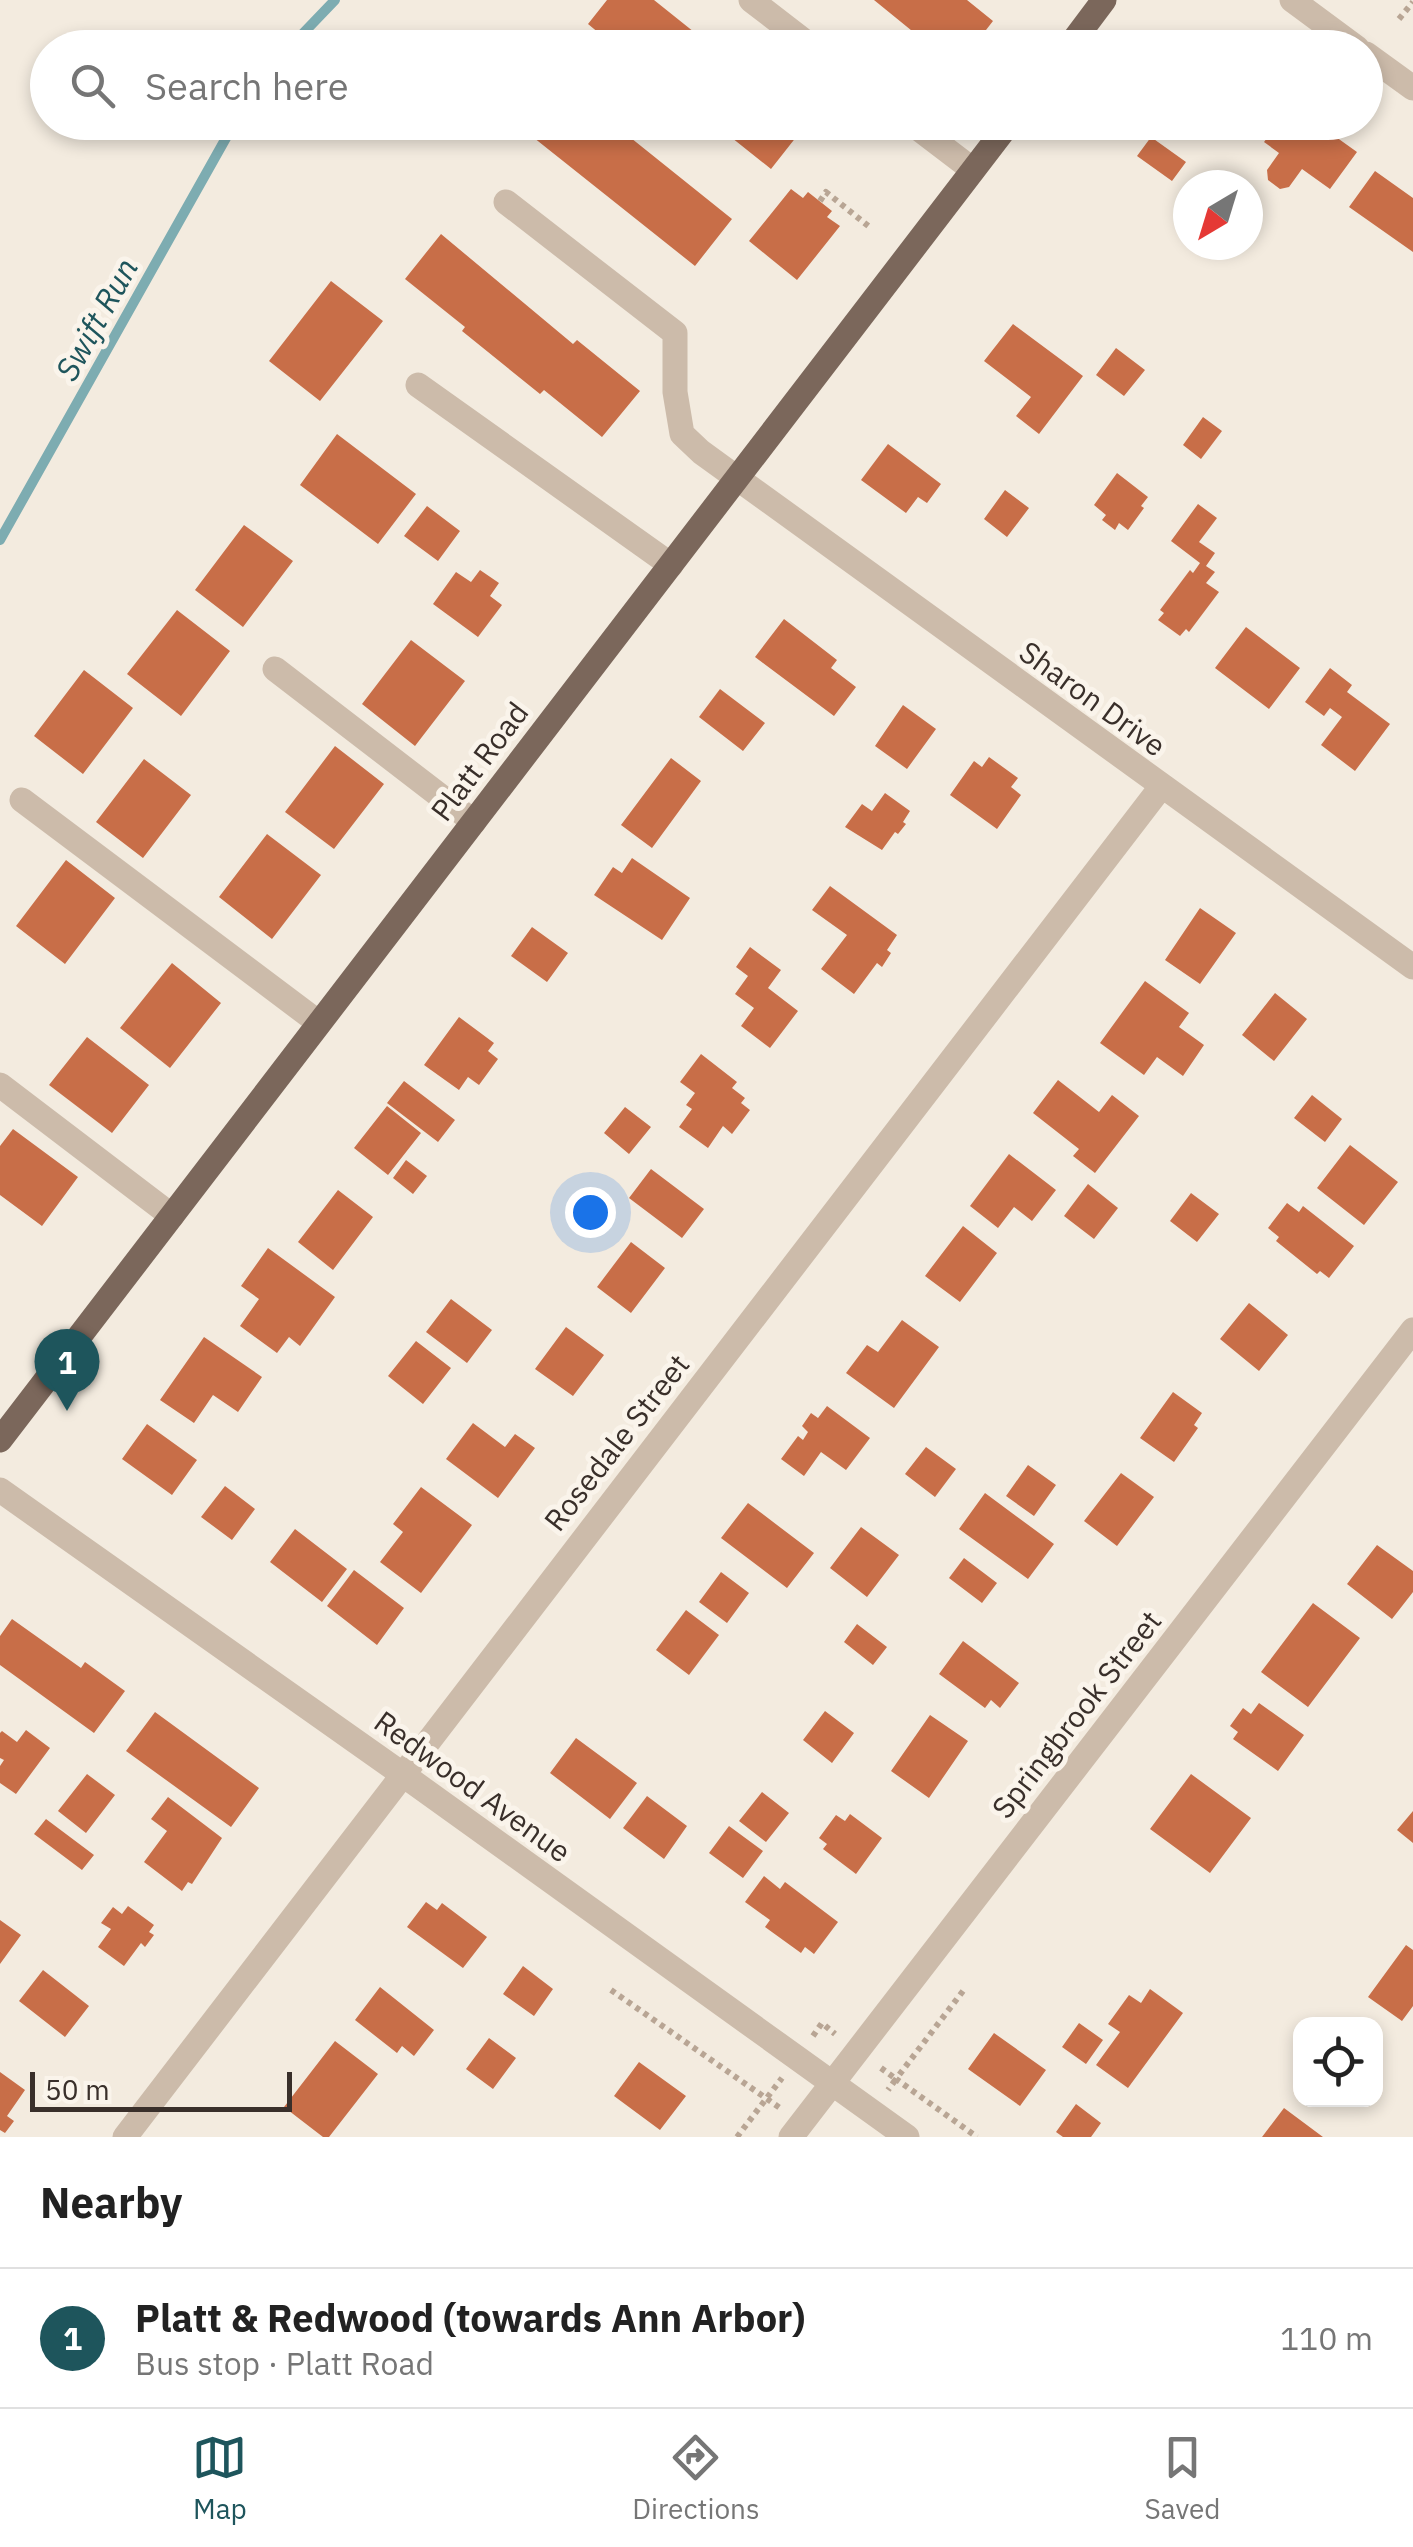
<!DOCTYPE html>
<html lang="en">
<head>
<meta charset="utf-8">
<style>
	:root { --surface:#fff; --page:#f2f2f2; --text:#222; --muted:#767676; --line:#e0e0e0; --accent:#1e555c }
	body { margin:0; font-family:"IBM Plex Sans",sans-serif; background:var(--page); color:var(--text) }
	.controls { position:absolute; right:30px; bottom:30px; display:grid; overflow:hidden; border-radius:20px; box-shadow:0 5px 15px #0003 }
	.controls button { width:90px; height:90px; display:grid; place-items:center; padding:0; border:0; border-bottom:2px solid var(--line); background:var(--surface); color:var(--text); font:50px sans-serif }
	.compass { position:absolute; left:1173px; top:170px; width:90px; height:90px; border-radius:50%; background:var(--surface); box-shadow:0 5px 15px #0003; rotate:218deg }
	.scale { position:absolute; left:30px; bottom:25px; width:262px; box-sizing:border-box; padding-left:10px; border:5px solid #392f2a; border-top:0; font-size:28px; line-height:35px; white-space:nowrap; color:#392f2a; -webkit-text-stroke:8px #faf4eb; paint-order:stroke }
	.you { position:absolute; left:590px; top:1212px; width:35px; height:35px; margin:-25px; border:8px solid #fff; border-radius:50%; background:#1a73e8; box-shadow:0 0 0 15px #1a73e833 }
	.badge { display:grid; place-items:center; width:65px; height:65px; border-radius:50%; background:var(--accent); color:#fff; font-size:32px; font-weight:700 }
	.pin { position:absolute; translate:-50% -82px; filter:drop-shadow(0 2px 5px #0008) }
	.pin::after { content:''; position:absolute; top:52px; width:35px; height:30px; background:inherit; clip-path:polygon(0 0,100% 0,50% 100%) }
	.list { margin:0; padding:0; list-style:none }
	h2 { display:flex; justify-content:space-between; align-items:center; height:130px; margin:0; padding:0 40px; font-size:42px }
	h2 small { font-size:32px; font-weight:400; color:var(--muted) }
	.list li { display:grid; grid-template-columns:65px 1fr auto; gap:30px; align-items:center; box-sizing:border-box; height:140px; padding:0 40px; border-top:2px solid var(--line) }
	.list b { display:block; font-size:38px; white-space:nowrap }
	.list p { margin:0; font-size:32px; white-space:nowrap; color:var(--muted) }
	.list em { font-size:32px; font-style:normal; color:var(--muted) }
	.icon { flex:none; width:55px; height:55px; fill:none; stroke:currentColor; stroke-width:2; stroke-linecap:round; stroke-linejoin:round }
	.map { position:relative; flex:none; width:1413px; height:2137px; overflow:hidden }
	.search { position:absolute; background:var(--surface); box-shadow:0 5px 15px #0003; left:30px; right:30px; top:30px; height:110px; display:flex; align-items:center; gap:25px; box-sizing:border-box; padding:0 35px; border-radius:55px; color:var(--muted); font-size:38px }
	.sheet { height:270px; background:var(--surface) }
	nav { display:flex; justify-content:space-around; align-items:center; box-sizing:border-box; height:140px; border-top:2px solid var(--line); background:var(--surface); font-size:28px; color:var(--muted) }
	nav a { display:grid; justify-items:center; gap:5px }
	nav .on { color:var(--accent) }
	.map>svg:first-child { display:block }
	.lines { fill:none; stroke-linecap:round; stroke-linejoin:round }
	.stream { stroke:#7dacb1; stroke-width:10 }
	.building { fill:#c86e48 }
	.path { stroke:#b8a594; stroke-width:6; stroke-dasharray:5 5; stroke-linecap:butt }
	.minor { stroke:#cba; stroke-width:25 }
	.major { stroke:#7b675b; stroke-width:25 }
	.labels { text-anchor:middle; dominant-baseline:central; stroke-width:10; stroke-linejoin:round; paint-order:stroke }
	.street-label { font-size:30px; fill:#392f2a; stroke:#faf4eb }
	.water-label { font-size:32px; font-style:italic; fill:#1e555c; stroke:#faf4eb }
</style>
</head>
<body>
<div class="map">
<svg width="1413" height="2137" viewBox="0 0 1413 2137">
	<rect width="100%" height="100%" fill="#f3ebdf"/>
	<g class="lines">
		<path class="stream" d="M289,48L335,0
			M0,540L235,122"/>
	</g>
	<path class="building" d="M607,0H654L714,48H617L588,24Z
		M874,0H967L993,21L972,48H933Z
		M514,122H611L732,219L695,266Z
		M712,122H808L771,169Z
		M1279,122H1315L1357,152L1330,189L1302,169L1289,187L1280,189L1268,180L1267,170L1279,153L1264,142Z
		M1151,137L1186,162L1172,181L1137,156Z
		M1375,171L1413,198V252L1349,207Z
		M791,189L803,198L808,192L832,211L827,217L840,226L797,280L749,241Z
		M441,234L573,344L577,340L640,391L602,437L544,390L540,394L462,331L465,327L405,279Z
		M331,281L383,321L320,401L269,361Z
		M1013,324L1083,376L1039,434L1016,416L1031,397L984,361Z
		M1116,348L1145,370L1124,396L1096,375Z
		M1203,417L1222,431L1201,459L1183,445Z
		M337,434L416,494L378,544L300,485Z
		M888,444L941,484L927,503L918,497L906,513L861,480Z
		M1117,473L1148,497L1141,506L1144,508L1128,530L1119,523L1115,530L1102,520L1106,515L1094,505Z
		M1005,490L1029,508L1007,537L984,519Z
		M1198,504L1217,518L1199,542L1215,553L1206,566L1215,572L1206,583L1219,592L1189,632L1186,629L1180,636L1158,620L1164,613L1160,610L1190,570L1193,573L1200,563L1171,541Z
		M427,506L460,531L438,561L404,536Z
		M244,525L293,561L243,627L195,590Z
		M480,570L499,583L490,596L502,605L478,637L433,604L456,572L471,582Z
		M177,610L230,651L181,716L127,674Z
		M784,619L837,660L831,668L856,687L834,716L755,657Z
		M1246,627L1300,668L1269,709L1215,668Z
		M411,640L465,681L415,746L362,704Z
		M1330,668L1352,685L1347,692L1390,724L1355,771L1321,745L1342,717L1330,708L1324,716L1305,702Z
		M84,670L133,708L83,774L34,736Z
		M720,689L765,723L743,751L699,717Z
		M903,705L936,729L907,769L875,746Z
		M335,746L384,784L334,849L285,812Z
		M989,757L1018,778L1011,787L1021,795L997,829L950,795L974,761L982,767Z
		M671,758L701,781L652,848L621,825Z
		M144,759L191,795L143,858L96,822Z
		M885,793L910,811L903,822L906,824L898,834L895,832L882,850L845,827L862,804L872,811Z
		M267,834L321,875L272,939L219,897Z
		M632,858L690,898L662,940L594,895L613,867L622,873Z
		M66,860L115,898L65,964L16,926Z
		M830,886L897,935L887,950L891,953L882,967L877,963L854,994L821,969L847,935L812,910Z
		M1200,908L1236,933L1200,984L1165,960Z
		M532,927L568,953L547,982L511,956Z
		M750,947L781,970L768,988L798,1011L770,1048L741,1026L754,1008L735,994L748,976L736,967Z
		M172,963L221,1003L170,1068L120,1028Z
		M1145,981L1189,1013L1179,1027L1204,1045L1183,1076L1157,1057L1144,1075L1100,1043Z
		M1275,993L1307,1019L1274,1061L1242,1035Z
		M459,1017L494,1043L488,1051L498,1059L479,1085L468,1077L459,1090L424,1065Z
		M87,1037L149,1085L112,1133L49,1085Z
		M701,1054L737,1082L732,1088L745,1098L741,1103L750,1110L732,1134L723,1126L708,1148L679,1127L692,1109L686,1105L695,1093L680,1082Z
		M1058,1080L1099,1112L1112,1095L1139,1116L1095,1173L1073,1156L1079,1149L1033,1113Z
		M404,1081L455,1120L438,1142L387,1103Z
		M1312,1095L1342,1119L1325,1142L1294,1118Z
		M387,1106L421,1133L388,1175L354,1148Z
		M625,1107L651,1127L629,1154L604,1133Z
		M13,1129L78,1177L42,1226L0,1195V1146Z
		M1350,1145L1398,1182L1364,1225L1317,1188Z
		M1009,1154L1056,1190L1032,1221L1014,1207L998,1228L970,1206Z
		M406,1160L427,1176L413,1194L393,1178Z
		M651,1169L704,1209L682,1238L629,1198Z
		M1088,1184L1118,1208L1094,1239L1064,1216Z
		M338,1190L373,1217L333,1270L298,1242Z
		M1191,1193L1219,1214L1197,1242L1170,1221Z
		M1287,1203L1299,1212L1303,1206L1354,1246L1329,1278L1320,1271L1317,1274L1276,1241L1279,1237L1268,1228Z
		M963,1226L997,1253L960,1302L925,1276Z
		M631,1242L665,1268L631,1313L597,1287Z
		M268,1248L335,1297L300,1346L289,1337L277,1353L240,1326L259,1299L241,1286Z
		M451,1299L492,1330L467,1363L426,1332Z
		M1249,1303L1288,1335L1259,1371L1220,1339Z
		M902,1320L939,1347L894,1408L846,1373L867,1345L878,1352Z
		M566,1327L604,1355L573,1396L535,1369Z
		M204,1337L262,1377L238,1412L213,1395L194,1423L160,1400Z
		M416,1341L451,1368L423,1404L388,1376Z
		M1173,1392L1202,1413L1194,1425L1198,1428L1174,1462L1140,1438Z
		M827,1406L870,1438L846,1470L821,1452L804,1476L781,1459L798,1436L803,1440L808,1432L802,1426L811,1413L818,1418Z
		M473,1423L505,1447L515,1434L535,1448L498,1498L446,1459Z
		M147,1424L197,1460L172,1495L122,1459Z
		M926,1447L956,1469L935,1497L905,1474Z
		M1028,1465L1056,1485L1034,1516L1006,1496Z
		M1121,1473L1154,1497L1117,1546L1084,1521Z
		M225,1486L255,1509L232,1540L201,1517Z
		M421,1487L472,1525L421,1593L380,1562L403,1532L393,1524Z
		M985,1493L1054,1544L1028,1579L959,1529Z
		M748,1503L814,1553L787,1588L721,1538Z
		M861,1527L899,1555L867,1597L830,1568Z
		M295,1529L347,1569L322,1602L270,1562Z
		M1377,1545L1413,1571V1592L1392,1619L1347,1584Z
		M964,1558L997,1583L982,1603L949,1578Z
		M354,1570L404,1608L377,1645L327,1606Z
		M721,1572L749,1593L727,1623L699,1602Z
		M1313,1603L1360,1638L1308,1707L1261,1672Z
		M686,1610L719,1635L689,1675L656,1650Z
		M12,1619L81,1668L85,1662L125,1691L94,1733L0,1665V1636Z
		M857,1624L887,1647L873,1665L844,1642Z
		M963,1641L1019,1683L1000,1708L991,1700L985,1708L939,1674Z
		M1259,1703L1304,1735L1278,1771L1233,1739L1238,1732L1230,1726L1243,1708L1251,1714Z
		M825,1711L854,1733L832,1763L803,1740Z
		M155,1712L259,1788L231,1827L126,1751Z
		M930,1715L968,1741L929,1798L891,1771Z
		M26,1730L50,1748L16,1794L0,1783V1766L4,1760L0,1758V1733L2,1731L17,1742Z
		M576,1738L637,1783L610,1819L550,1773Z
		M87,1774L115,1795L86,1833L58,1811Z
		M1191,1774L1251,1818L1210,1873L1150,1829Z
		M762,1792L789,1813L766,1842L739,1821Z
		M647,1796L687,1826L664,1859L623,1828Z
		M168,1797L222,1838L192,1884L188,1882L182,1891L144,1862L167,1831L151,1819Z
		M1413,1811V1843L1397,1830Z
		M850,1814L882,1838L856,1874L823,1849L827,1844L819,1838L836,1815L845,1821Z
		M46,1819L94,1855L82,1870L34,1834Z
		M729,1826L763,1851L743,1878L709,1853Z
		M764,1876L780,1889L785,1882L838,1922L814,1954L805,1947L801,1953L765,1927L770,1920L745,1902Z
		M426,1902L437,1910L442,1903L487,1937L463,1968L407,1927Z
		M128,1906L154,1925L149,1932L154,1935L145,1947L141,1943L124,1966L98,1947L111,1929L101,1923L113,1907L122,1914Z
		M0,1920L21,1935L0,1964Z
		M1406,1945L1413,1950V2006L1402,2021L1368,1997Z
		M523,1966L553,1989L534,2016L503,1994Z
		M43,1970L89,2006L65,2037L19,2001Z
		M380,1987L434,2030L414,2056L402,2046L397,2053L355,2020Z
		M1150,1989L1183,2013L1128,2088L1096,2065L1120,2032L1108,2024L1129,1995L1141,2003Z
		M1079,2023L1103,2040L1086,2064L1062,2047Z
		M994,2033L1046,2070L1020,2106L968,2069Z
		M489,2038L516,2058L493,2089L466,2069Z
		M335,2041L378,2074L329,2137H323L284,2107Z
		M639,2062L686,2096L660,2130L614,2096Z
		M0,2072L25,2090L7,2116L14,2121L5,2133L0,2130Z
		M1076,2104L1101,2123L1091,2137H1063L1056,2132Z
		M1284,2108L1323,2137H1262Z"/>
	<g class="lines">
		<path class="path" d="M1399,19L1413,2
			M820,201L826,192L872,229
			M611,1990L780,2108
			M963,1991L896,2079L977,2137
			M813,2036L822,2023L835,2034
			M881,2068L896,2079L888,2090
			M737,2137L782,2078"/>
		<path class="minor" d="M751,0L813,48
			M1292,0L1357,48
			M1366,54L1413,88
			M910,122L973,170
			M506,202L675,333V392L682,434L701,452L1413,967
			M418,385L671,565
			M275,669L474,822
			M22,800L319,1023
			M0,1085L172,1216
			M0,1490L402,1774L907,2137
			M125,2137L1161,787
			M791,2137L1413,1330"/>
		<path class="major" d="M1068,48L1104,0
			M0,1440L1010,122"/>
	</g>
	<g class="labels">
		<g class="street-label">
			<text transform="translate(1093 698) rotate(36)">Sharon Drive</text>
			<text transform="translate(479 761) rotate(-53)">Platt Road</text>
			<text transform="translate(616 1442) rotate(-52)">Rosedale Street</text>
			<text transform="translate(1076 1714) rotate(-52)">Springbrook Street</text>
			<text transform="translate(473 1786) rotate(36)">Redwood Avenue</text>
		</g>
		<g class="water-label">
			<text transform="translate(96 319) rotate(-61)">Swift Run</text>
		</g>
	</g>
</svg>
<div class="controls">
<button><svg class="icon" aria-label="locate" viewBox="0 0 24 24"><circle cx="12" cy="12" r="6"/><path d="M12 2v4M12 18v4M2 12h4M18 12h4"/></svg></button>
</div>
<svg class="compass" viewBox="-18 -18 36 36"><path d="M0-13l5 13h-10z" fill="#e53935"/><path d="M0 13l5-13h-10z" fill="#767676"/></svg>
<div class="scale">50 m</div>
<div class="you"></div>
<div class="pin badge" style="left:67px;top:1411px">1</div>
<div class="search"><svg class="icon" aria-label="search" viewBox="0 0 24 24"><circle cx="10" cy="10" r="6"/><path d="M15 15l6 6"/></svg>Search here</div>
</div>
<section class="sheet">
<h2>Nearby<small></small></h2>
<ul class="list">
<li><span class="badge">1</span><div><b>Platt &amp; Redwood (towards Ann Arbor)</b><p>Bus stop · Platt Road</p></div><em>110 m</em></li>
</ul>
</section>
<nav>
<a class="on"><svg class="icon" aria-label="map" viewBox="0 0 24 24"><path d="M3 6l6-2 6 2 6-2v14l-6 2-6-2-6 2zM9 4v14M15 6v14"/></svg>Map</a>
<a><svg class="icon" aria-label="directions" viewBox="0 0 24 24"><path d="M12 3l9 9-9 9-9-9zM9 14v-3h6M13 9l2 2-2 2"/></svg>Directions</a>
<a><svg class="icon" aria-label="saved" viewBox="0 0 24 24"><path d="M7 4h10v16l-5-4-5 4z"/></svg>Saved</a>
</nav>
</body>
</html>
